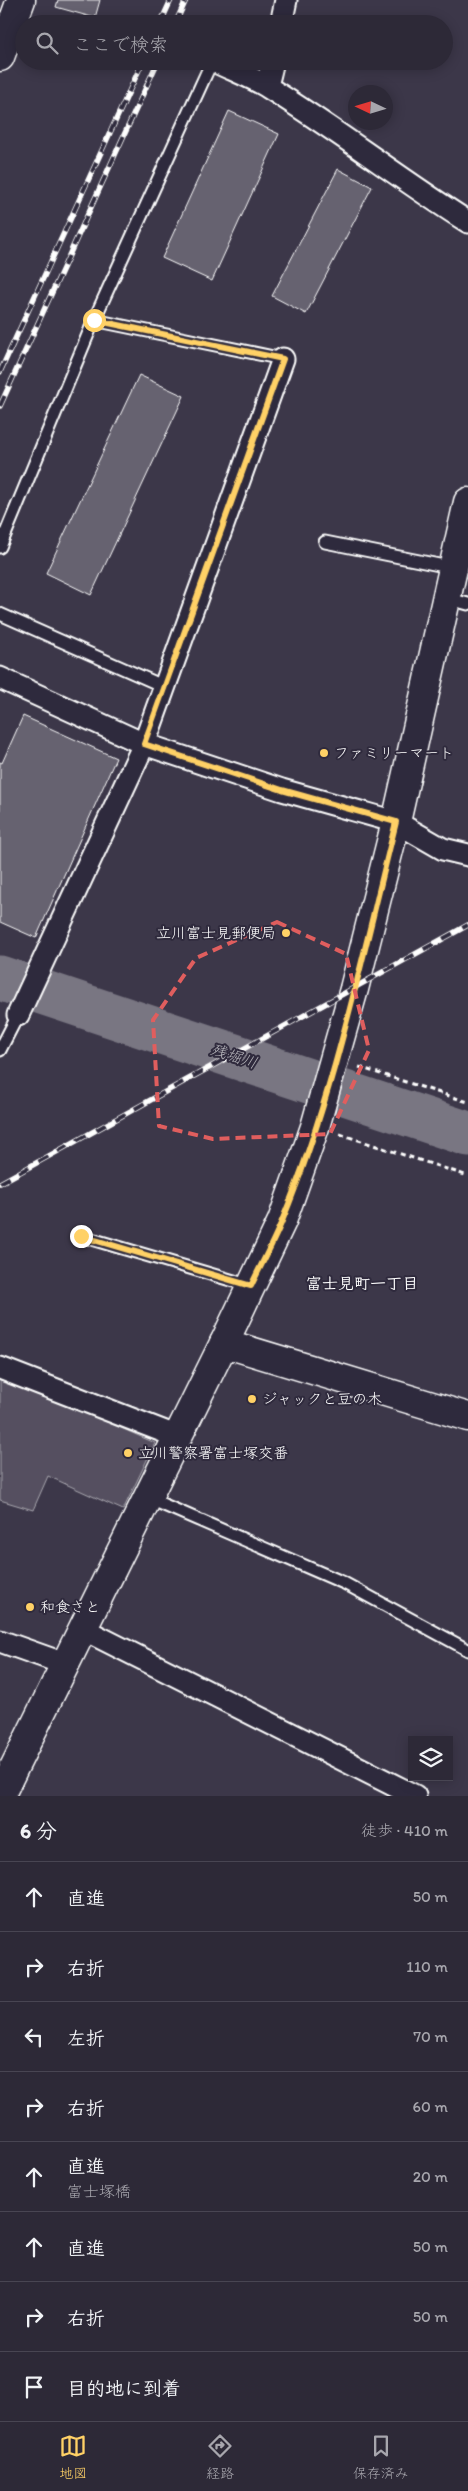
<!DOCTYPE html>
<html lang="ja">
<head>
<meta charset="utf-8">
<style>
	:root { --surface:#2d2937; --page:#35313f; --text:#f1f3f6; --muted:#a7a6ad; --line:#484552; --accent:#ffd166 }
	body { margin:0; font-family:Itim,"Klee One",sans-serif; background:var(--page); color:var(--text) }
	.controls { position:absolute; right:15px; bottom:15px; display:grid; overflow:hidden; border-radius:0px; box-shadow:0 2px 12px #0003 }
	.controls button { width:45px; height:45px; display:grid; place-items:center; padding:0; border:0; border-bottom:1px solid var(--line); background:var(--surface); color:var(--text); font:25px sans-serif }
	.compass { position:absolute; left:348px; top:85px; width:45px; height:45px; border-radius:50%; background:var(--surface); box-shadow:0 2px 12px #0003; rotate:274deg }
	.stop { position:absolute; width:15px; height:15px; margin:-11px; border:4px solid #ffd166; border-radius:50%; background:#fff }
	.stop.end { background:#ffd166; border-color:#fff; box-shadow:0 1px 5px #0008 }
	.list { margin:0; padding:0; list-style:none }
	h2 { display:flex; justify-content:space-between; align-items:center; height:65px; margin:0; padding:0 20px; font-size:21px }
	h2 small { font-size:16px; font-weight:400; color:var(--muted) }
	.list li { display:grid; grid-template-columns:32px 1fr auto; gap:15px; align-items:center; box-sizing:border-box; height:70px; padding:0 20px; border-top:1px solid var(--line) }
	.list b { display:block; font-size:19px; white-space:nowrap }
	.list p { margin:0; font-size:16px; white-space:nowrap; color:var(--muted) }
	.list em { font-size:16px; font-style:normal; color:var(--muted) }
	.icon { flex:none; width:28px; height:28px; fill:none; stroke:currentColor; stroke-width:2; stroke-linecap:round; stroke-linejoin:round }
	.map { position:relative; flex:none; width:468px; height:1796px; overflow:hidden }
	.search { position:absolute; background:var(--surface); box-shadow:0 2px 12px #0003; left:15px; right:15px; top:15px; height:55px; display:flex; align-items:center; gap:12px; box-sizing:border-box; padding:0 18px; border-radius:28px; color:var(--muted); font-size:19px }
	.sheet { height:625px; background:var(--surface) }
	nav { display:flex; justify-content:space-around; align-items:center; box-sizing:border-box; height:70px; border-top:1px solid var(--line); background:var(--surface); font-size:14px; color:var(--muted) }
	nav a { display:grid; justify-items:center; gap:2px }
	nav .on { color:var(--accent) }
	.map>svg:first-child { display:block }
	.green { fill:#555060; stroke:#aaa8b0 }
	.lines { fill:none; stroke-linecap:round; stroke-linejoin:round }
	.river { stroke:#797682; stroke-width:45 }
	.building { fill:#666270; stroke:#fff }
	.service-casing { stroke:#fff; stroke-width:15 }
	.minor-casing { stroke:#fff; stroke-width:25 }
	.tertiary-casing { stroke:#fff; stroke-width:31 }
	.secondary-casing { stroke:#fff; stroke-width:31 }
	.path { stroke:#fff; stroke-width:3; stroke-dasharray:5 4; stroke-linecap:butt }
	.service { stroke:#2f2a3d; stroke-width:11 }
	.minor { stroke:#2f2a3d; stroke-width:21 }
	.tertiary { stroke:#2f2a3d; stroke-width:28 }
	.secondary { stroke:#2f2a3d; stroke-width:28 }
	.rail-casing { stroke:#fff; stroke-width:5.5 }
	.rail { stroke:#2f2a3d; stroke-width:4; stroke-dasharray:11; stroke-linecap:butt }
	.route { stroke:#ffd166; stroke-width:6 }
	.marked { fill:none; stroke:#e05e5e; stroke-width:4; stroke-dasharray:10 6; stroke-linejoin:round }
	.poi-dot { fill:#ffd166; stroke:#2f2a3d; stroke-width:2 }
	.labels { text-anchor:middle; dominant-baseline:central; stroke-width:4; stroke-linejoin:round; paint-order:stroke }
	.poi-label { font-size:15px; fill:#fff; stroke:#2f2a3d; text-anchor:start }
	.water-label { font-size:16px; font-style:italic; fill:#b5b4ba; stroke:#2f2a3d }
	.neighbourhood-label { font-size:16px; font-weight:bold; fill:#fff; stroke:#2f2a3d }
</style>
</head>
<body>
<div class="map">
<svg width="468" height="1796" viewBox="0 0 468 1796">
	<rect width="100%" height="100%" fill="#3c3749"/>
	<filter id="ink" filterUnits="userSpaceOnUse"><feTurbulence type="fractalNoise" baseFrequency=".02" numOctaves="2"/><feDisplacementMap in="SourceGraphic" scale="10" xChannelSelector="R" yChannelSelector="G"/><feConvolveMatrix kernelMatrix="1 2 1 2 8 2 1 2 1" color-interpolation-filters="sRGB"/></filter>
	<g filter="url(#ink)">
		<path class="green" d="M0,1375L155,1443L123,1510L48,1476L33,1510L0,1500Z"/>
		<g class="lines">
			<path class="river" d="M0,978L468,1134"/>
		</g>
		<path class="building" d="M58,0H100L95,18L56,7Z
			M229,111L279,134L212,281L162,258Z
			M338,169L372,187L306,314L272,296Z
			M139,375L184,396L91,595L46,573Z
			M23,716L116,758L36,938L0,922V762L2,763Z"/>
		<g class="lines">
			<g class="service-casing">
				<path id="service" d="M94,320L283,359
					M325,542L454,568
					M0,547L94,320L212,61
					M446,598L468,604
					M0,614L165,687
					M0,1050L18,1015
					M81,1236L251,1286
					M148,1498L344,1583L468,1650"/>
			</g>
			<g class="minor-casing">
				<path id="minor" d="M281,24L286,0
					M214,61C232,70 252,77 269,88C337,130 400,179 468,222
					M267,86L273,61
					M0,678L144,744L282,790L396,822L443,849L468,855
					M18,1015L144,744L283,359
					M0,1368L178,1437
					M83,1629L415,1796
					M0,1641L65,1664"/>
			</g>
			<g class="tertiary-casing">
				<path id="tertiary" d="M224,1343L468,1417"/>
			</g>
			<g class="secondary-casing">
				<path id="secondary" d="M0,57L21,0
					M0,1796L224,1343L282,1221L315,1127L354,989L396,822L468,502"/>
			</g>
			<path class="path" d="M359,1067L468,1102
				M340,1134L468,1176"/>
			<use href="#service" class="service"/>
			<use href="#minor" class="minor"/>
			<use href="#tertiary" class="tertiary"/>
			<use href="#secondary" class="secondary"/>
			<g class="rail-casing">
				<path id="rail" d="M160,24L171,0
					M175,24L186,0
					M0,372L143,61
					M0,406L158,61
					M0,1183L468,925"/>
			</g>
			<use href="#rail" class="rail"/>
		</g>
	</g>
	<g class="lines" filter="url(#ink)">
		<path class="route" d="M81,1236L251,1286C261,1265 273,1243 282,1221C334,1096 363,953 396,822L282,790L144,744L283,359L94,320"/>
	</g>
	<path class="marked" d="M277,922L346,954L369,1050L330,1134L213,1139L159,1126L153,1020L196,958Z"/>
	<g class="poi-dot">
		<circle cx="324" cy="753" r="5"/>
		<circle cx="286" cy="933" r="5"/>
		<circle cx="252" cy="1399" r="5"/>
		<circle cx="128" cy="1453" r="5"/>
		<circle cx="30" cy="1607" r="5"/>
	</g>
	<g class="labels">
		<g class="poi-label">
			<text x="334" y="753">ファミリーマート</text>
			<text x="276" y="933" text-anchor="end">立川富士見郵便局</text>
			<text x="262" y="1399">ジャックと豆の木</text>
			<text x="138" y="1453">立川警察署富士塚交番</text>
			<text x="40" y="1607">和食さと</text>
		</g>
		<g class="water-label">
			<text transform="translate(234 1056) rotate(18)">残堀川</text>
		</g>
		<g class="neighbourhood-label">
			<text x="362" y="1283">富士見町一丁目</text>
		</g>
	</g>
</svg>
<div class="controls">
<button><svg class="icon" aria-label="layers" viewBox="0 0 24 24"><path d="M12 4l9 5-9 5-9-5zM3 14l9 5 9-5"/></svg></button>
</div>
<svg class="compass" viewBox="-18 -18 36 36"><path d="M0-13l5 13h-10z" fill="#e53935"/><path d="M0 13l5-13h-10z" fill="#a7a6ad"/></svg>
<div class="stop" style="left:94px;top:320px"></div>
<div class="stop end" style="left:81px;top:1236px"></div>
<div class="search"><svg class="icon" aria-label="search" viewBox="0 0 24 24"><circle cx="10" cy="10" r="6"/><path d="M15 15l6 6"/></svg>ここで検索</div>
</div>
<section class="sheet">
<h2>6 分<small>徒歩 · 410 m</small></h2>
<ul class="list">
<li><svg class="icon" aria-label="ahead" viewBox="0 0 24 24"><path d="M12 20V5M6 11l6-6 6 6"/></svg><div><b>直進</b></div><em>50 m</em></li>
<li><svg class="icon" aria-label="right" viewBox="0 0 24 24"><path d="M7 20v-9h11M14 6l5 5-5 5"/></svg><div><b>右折</b></div><em>110 m</em></li>
<li><svg class="icon" aria-label="left" viewBox="0 0 24 24"><path d="M17 20v-9H6M10 6l-5 5 5 5"/></svg><div><b>左折</b></div><em>70 m</em></li>
<li><svg class="icon" aria-label="right" viewBox="0 0 24 24"><path d="M7 20v-9h11M14 6l5 5-5 5"/></svg><div><b>右折</b></div><em>60 m</em></li>
<li><svg class="icon" aria-label="ahead" viewBox="0 0 24 24"><path d="M12 20V5M6 11l6-6 6 6"/></svg><div><b>直進</b><p>富士塚橋</p></div><em>20 m</em></li>
<li><svg class="icon" aria-label="ahead" viewBox="0 0 24 24"><path d="M12 20V5M6 11l6-6 6 6"/></svg><div><b>直進</b></div><em>50 m</em></li>
<li><svg class="icon" aria-label="right" viewBox="0 0 24 24"><path d="M7 20v-9h11M14 6l5 5-5 5"/></svg><div><b>右折</b></div><em>50 m</em></li>
<li><svg class="icon" aria-label="arrive" viewBox="0 0 24 24"><path d="M6 21V4h12l-3 4 3 4H6"/></svg><div><b>目的地に到着</b></div></li>
</ul>
</section>
<nav>
<a class="on"><svg class="icon" aria-label="map" viewBox="0 0 24 24"><path d="M3 6l6-2 6 2 6-2v14l-6 2-6-2-6 2zM9 4v14M15 6v14"/></svg>地図</a>
<a><svg class="icon" aria-label="directions" viewBox="0 0 24 24"><path d="M12 3l9 9-9 9-9-9zM9 14v-3h6M13 9l2 2-2 2"/></svg>経路</a>
<a><svg class="icon" aria-label="saved" viewBox="0 0 24 24"><path d="M7 4h10v16l-5-4-5 4z"/></svg>保存済み</a>
</nav>
</body>
</html>
